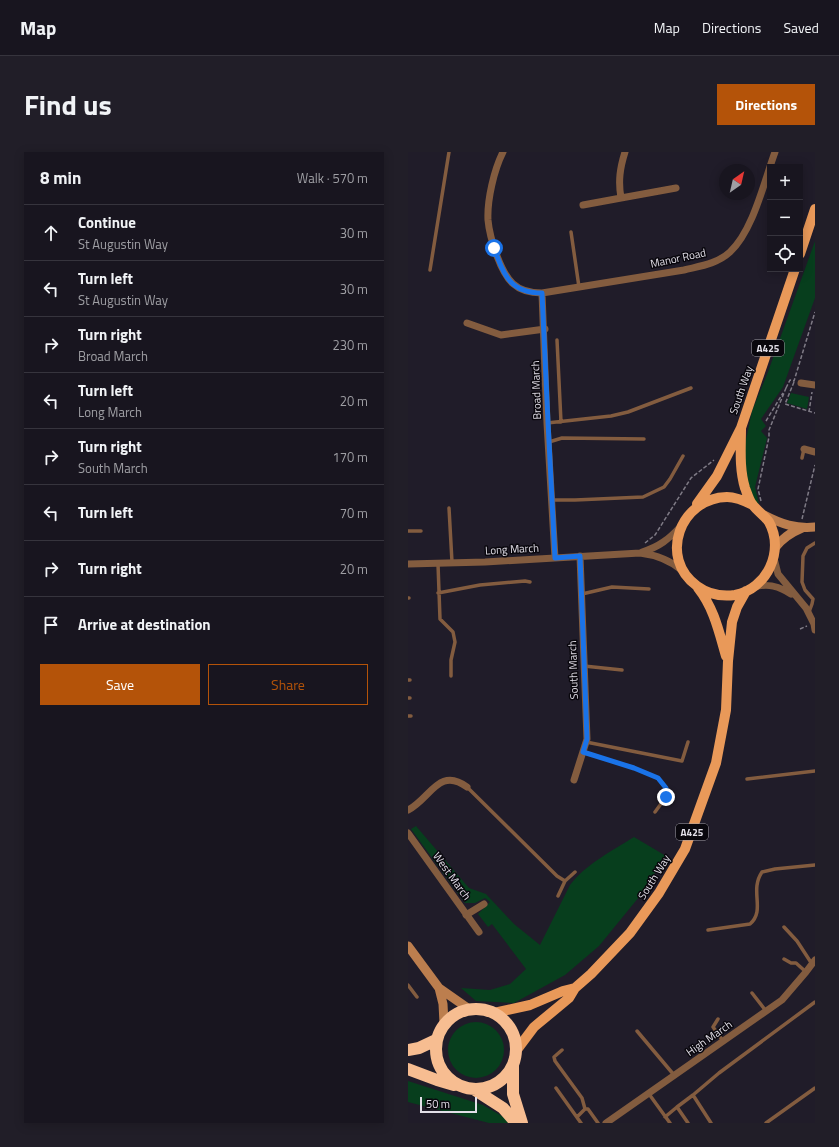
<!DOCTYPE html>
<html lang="en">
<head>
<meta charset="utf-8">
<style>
	:root { --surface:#18151f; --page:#211e28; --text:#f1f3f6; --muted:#9f9fa4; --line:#36343d; --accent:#b45309 }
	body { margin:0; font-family:"Titillium Web",sans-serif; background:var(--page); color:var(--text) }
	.controls { position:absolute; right:12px; top:12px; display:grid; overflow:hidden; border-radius:0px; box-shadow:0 2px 10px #0003 }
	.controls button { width:36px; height:36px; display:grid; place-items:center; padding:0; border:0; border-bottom:1px solid var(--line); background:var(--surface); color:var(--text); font:20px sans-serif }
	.compass { position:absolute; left:311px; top:12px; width:36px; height:36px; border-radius:50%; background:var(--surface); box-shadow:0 2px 10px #0003; rotate:34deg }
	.scale { position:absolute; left:12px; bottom:10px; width:57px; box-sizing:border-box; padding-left:4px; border:2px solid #e2dfe8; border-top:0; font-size:11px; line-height:14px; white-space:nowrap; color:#e2dfe8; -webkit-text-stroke:3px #09070d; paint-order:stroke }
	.stop { position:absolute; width:12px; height:12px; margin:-9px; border:3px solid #1a73e8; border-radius:50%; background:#fff }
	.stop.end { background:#1a73e8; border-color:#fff; box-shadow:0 1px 4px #0008 }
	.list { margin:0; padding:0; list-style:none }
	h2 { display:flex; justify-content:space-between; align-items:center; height:52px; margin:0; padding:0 16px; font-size:17px }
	h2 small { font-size:13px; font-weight:400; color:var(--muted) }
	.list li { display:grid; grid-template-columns:26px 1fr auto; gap:12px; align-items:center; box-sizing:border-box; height:56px; padding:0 16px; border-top:1px solid var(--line) }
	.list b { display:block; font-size:15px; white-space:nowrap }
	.list p { margin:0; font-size:13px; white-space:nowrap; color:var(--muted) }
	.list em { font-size:13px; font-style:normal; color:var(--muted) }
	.actions { display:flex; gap:8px; padding:12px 16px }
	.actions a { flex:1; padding:9px 0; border:1px solid var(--accent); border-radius:0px; text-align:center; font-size:14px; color:var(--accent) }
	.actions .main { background:var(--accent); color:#fff }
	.icon { flex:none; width:22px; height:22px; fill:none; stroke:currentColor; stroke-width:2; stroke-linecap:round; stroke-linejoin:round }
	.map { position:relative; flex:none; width:407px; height:971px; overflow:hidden; border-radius:0px }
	header { display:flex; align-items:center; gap:24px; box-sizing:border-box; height:56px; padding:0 20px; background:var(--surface); border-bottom:1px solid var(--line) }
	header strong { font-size:19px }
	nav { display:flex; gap:22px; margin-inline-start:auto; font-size:14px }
	.intro { display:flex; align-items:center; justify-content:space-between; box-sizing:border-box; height:96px; padding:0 24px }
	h1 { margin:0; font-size:28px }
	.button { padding:10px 18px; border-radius:0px; background:var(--accent); color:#fff; font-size:14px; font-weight:700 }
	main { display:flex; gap:24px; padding:0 24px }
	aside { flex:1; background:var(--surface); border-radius:0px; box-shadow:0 2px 10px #0003 }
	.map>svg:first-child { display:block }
	.green { fill:#073e1d }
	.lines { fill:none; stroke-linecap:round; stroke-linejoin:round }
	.path { stroke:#7f7b86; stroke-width:1.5; stroke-dasharray:4 2; stroke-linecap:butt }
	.lane { stroke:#835c3f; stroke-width:3.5 }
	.street { stroke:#835c3f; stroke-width:7 }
	.secondary { stroke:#bc7e4e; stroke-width:9 }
	.primary { stroke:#e99959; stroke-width:10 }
	.highway { stroke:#f7bd91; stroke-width:12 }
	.route { stroke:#1a73e8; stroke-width:5 }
	.labels { text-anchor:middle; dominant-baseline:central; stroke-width:3; stroke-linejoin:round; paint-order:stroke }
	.shield { fill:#09070d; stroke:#a19ea6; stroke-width:1 }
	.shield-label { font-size:10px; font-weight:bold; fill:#e2dfe8 }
	.street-label { font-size:11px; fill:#e2dfe8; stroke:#09070d }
</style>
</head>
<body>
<header>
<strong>Map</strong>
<nav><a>Map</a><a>Directions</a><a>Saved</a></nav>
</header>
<div class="intro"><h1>Find us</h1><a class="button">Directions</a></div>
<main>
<aside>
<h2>8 min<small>Walk · 570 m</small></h2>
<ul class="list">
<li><svg class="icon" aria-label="ahead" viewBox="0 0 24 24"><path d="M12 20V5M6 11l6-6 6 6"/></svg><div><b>Continue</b><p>St Augustin Way</p></div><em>30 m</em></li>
<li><svg class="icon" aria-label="left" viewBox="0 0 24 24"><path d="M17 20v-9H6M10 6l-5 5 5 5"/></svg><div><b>Turn left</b><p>St Augustin Way</p></div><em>30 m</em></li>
<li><svg class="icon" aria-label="right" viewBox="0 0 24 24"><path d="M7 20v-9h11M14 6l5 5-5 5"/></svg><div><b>Turn right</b><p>Broad March</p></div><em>230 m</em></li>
<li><svg class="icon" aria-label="left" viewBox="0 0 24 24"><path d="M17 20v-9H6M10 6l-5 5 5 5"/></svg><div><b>Turn left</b><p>Long March</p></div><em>20 m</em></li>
<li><svg class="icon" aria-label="right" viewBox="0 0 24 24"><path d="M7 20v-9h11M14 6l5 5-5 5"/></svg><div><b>Turn right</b><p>South March</p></div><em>170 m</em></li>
<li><svg class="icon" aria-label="left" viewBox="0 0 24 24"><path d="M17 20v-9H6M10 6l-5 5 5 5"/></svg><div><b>Turn left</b></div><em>70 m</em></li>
<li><svg class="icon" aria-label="right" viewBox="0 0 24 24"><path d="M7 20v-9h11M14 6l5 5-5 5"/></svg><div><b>Turn right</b></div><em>20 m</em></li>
<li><svg class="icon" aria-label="arrive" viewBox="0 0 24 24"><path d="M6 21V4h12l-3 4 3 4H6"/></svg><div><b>Arrive at destination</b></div></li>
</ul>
<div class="actions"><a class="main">Save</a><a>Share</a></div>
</aside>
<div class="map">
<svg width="407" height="971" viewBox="0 0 407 971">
	<rect width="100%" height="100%" fill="#201c29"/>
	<path class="green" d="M407,89V146L375,235L353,267L358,274L353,279L359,286L347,335L351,352L347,350L339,335L336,297L344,259L360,220Z
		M383,241L401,245L399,257L379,251Z
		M8,674L61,736L78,742L106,772L132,793L162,733C178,712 204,699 226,685L258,704L231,745L191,794L157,823L106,851L68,849L53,836L82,838L102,832L118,817L84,772L80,775L70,762L82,750L77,746L67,751H57L3,677Z
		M40 898a28 28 0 1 1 56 0a28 28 0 1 1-56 0Z
		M0,929L75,953L99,967L100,971H81L0,950Z"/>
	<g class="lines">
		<path class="path" d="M386,230L377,252L407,261
			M378,236L382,228L386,229L407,160
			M401,260L404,240
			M358,269L375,241
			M353,349L350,337L361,285V278L378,236
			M394,367L407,313
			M237,391L247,383L283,326L306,308
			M392,477L399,474"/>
		<path class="lane" d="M163,80L171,135
			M22,118L41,0
			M149,188L153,270
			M139,271L203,264L220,260L283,236
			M141,290L154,286L236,287
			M394,306L396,297
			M144,348H167L235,345L256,335L262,327L275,304
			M41,356L44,410
			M0,379H13
			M30,412L32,467L45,480L47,490L43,508V524
			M30,441L72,433L117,429L122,430
			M174,442L204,435L241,437
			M0,446H1
			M401,460L404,452L405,447L397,438L394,430L395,404L399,396L407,391
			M176,514L214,518
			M0,528H2
			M0,546H2
			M0,564H3
			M178,590L274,609L280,590
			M175,600L226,616L250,626L258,636V645L247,660
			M339,627L407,619
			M59,635L149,724L157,729
			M150,744L157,729L167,720
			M376,775L389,789L404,812
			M300,778L342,772C358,758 341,739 354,720L367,717L407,713
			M376,807L383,811H388L398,820
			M0,833L9,845
			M344,841L358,859
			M310,867L305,875L315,889
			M229,879L266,923
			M154,898L146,905L147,909L174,946L177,957L169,965
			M148,936L173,971
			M241,942L262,971
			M285,943L311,921L407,850
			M269,955L285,943L303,971
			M177,957H180L190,971
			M257,965L269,955L280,971
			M358,971L407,936"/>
		<path class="street" d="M95,0C86,18 79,48 80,68C81,80 85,93 89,104C98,128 107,141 134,141L276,118C292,114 309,112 322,100C345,79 356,30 367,0
			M217,0C212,16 210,29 213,46L268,36
			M175,53L213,46
			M134,141L139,271L147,406
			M59,171L93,183L137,177
			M393,231L407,233
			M396,297L407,300
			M234,400C251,395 261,387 273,374
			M366,406L370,422L398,456L406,472L407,478
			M0,412L77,410L232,401C249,403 262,408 275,419
			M346,435C360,431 371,434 383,442
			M166,628L179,587L172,404
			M0,658C22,647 31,614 59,635
			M0,681L71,780
			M58,763L76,752
			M198,971L374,848L398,820L407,808"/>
		<path class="secondary" d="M356,363C373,372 388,377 407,375
			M367,396C374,386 382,381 394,376
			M0,794L31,836L61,857
			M31,836L35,852L36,871"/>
		<path class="primary" d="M392,102L407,57
			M333,276C333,296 331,316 337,336C339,341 341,348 344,352C349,359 356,363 361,370C377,399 359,437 327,443C313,445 300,442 289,434C250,406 272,346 319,345C328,345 337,349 345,353
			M289,352L309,324L333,276L387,117
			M290,436C306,456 311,480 318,504
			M86,861L122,853L155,839L167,836
			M108,899L126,875L161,846L167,836L183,822L222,781L251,741L277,697L308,611L318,558L320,509L324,470L329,455L338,439"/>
		<path class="highway" d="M28 897a40 40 0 1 1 80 0a40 40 0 1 1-80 0Z
			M0,898L11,896L28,888
			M105,914V942L114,971
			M0,917L29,928L46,933
			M67,938L95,956L108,971"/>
	</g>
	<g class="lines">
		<path class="route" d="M86,96C96,123 102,141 134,141L140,270L147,406L172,404L179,587L175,600L226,616L250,626L258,636V645"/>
	</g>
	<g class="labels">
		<g class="shield">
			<rect x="344" y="188" width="32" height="16" rx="3"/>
			<rect x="268" y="672" width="32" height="16" rx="3"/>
		</g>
		<g class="shield-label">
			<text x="360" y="196">A425</text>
			<text x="284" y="680">A425</text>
		</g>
		<g class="street-label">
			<text transform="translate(270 106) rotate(-12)">Manor Road</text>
			<text transform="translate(128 238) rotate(-92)">Broad March</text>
			<text transform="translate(333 238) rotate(-71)">South Way</text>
			<text transform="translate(104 397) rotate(-3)">Long March</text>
			<text transform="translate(165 518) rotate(-92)">South March</text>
			<text transform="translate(44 724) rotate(54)">West March</text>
			<text transform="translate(246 725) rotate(-58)">South Way</text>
			<text transform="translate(301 886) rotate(-35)">High March</text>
		</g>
	</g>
</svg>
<div class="controls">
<button>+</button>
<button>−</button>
<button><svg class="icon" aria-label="locate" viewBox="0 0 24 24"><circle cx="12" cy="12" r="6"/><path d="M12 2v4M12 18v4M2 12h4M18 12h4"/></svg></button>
</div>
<svg class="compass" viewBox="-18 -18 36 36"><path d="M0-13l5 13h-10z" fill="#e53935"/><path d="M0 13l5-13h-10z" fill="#9f9fa4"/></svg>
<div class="scale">50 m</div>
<div class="stop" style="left:86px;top:96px"></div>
<div class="stop end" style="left:258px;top:645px"></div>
</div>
</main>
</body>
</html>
